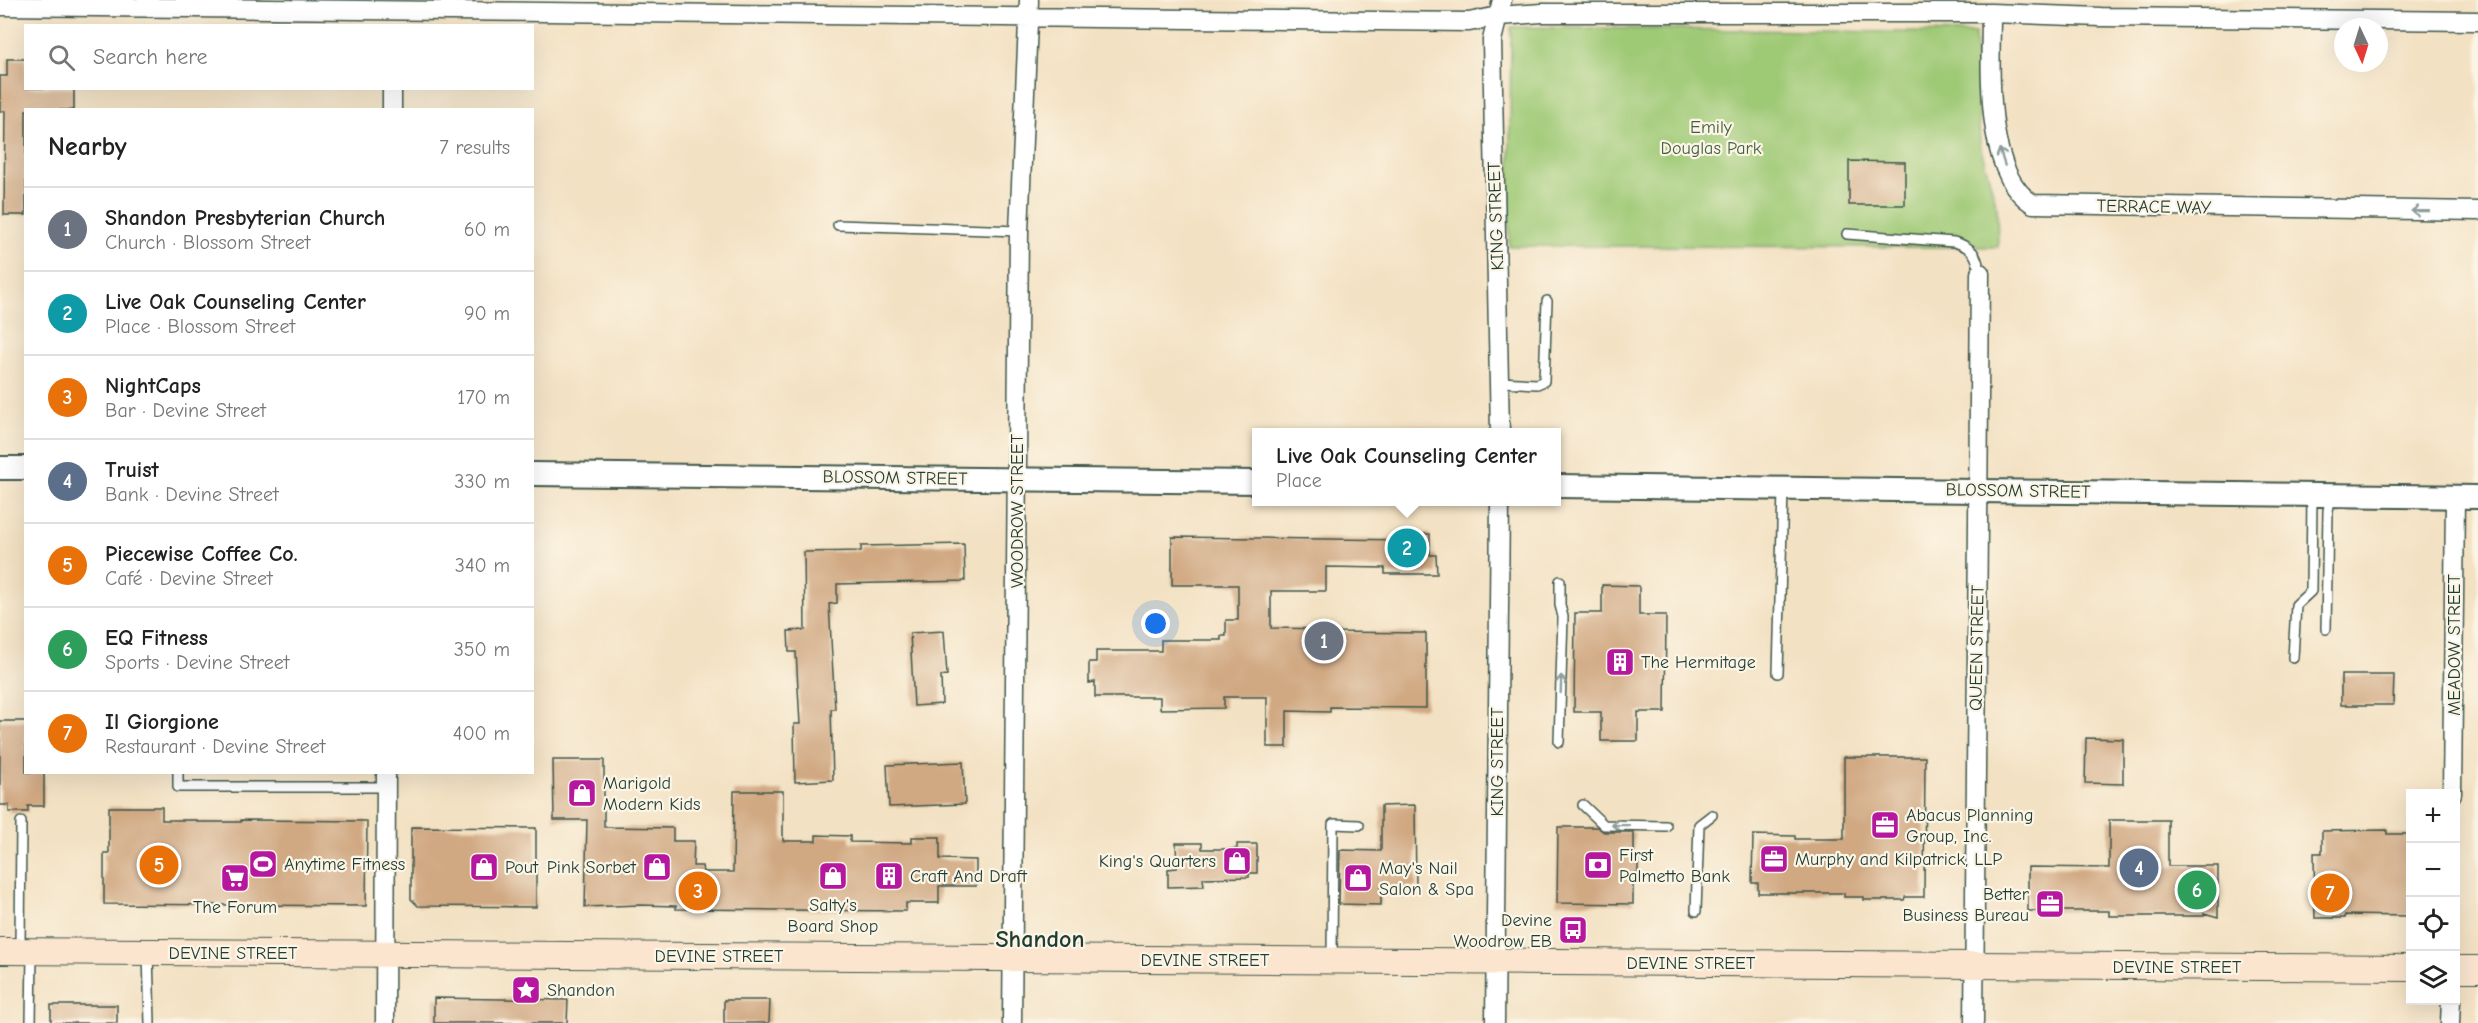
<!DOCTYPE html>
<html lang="en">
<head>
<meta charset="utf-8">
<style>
	:root { --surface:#fff; --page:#f2f2f2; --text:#222; --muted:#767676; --line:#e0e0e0; --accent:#b5179e }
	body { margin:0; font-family:"Comic Neue",sans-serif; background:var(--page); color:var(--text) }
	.controls { position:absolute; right:18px; bottom:18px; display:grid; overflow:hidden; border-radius:0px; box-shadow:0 6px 24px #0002 }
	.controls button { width:54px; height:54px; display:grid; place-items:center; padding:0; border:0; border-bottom:2px solid var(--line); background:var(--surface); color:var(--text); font:30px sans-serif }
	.compass { position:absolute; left:2334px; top:18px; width:54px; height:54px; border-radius:50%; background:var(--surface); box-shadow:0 6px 24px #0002; rotate:176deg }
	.you { position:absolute; left:1156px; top:624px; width:21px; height:21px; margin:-15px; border:4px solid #fff; border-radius:50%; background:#1a73e8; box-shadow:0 0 0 9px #1a73e833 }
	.badge { display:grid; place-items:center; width:39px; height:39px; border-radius:50%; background:var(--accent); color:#fff; font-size:20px; font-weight:700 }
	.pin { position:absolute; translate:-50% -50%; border:3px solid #fff; box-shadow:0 2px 6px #0006 }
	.popup { position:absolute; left:1252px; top:428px; width:309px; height:78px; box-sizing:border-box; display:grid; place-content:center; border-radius:0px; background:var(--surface); filter:drop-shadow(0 2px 4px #0005); font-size:20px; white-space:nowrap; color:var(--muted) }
	.popup b { font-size:22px; color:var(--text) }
	.popup::after { content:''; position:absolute; left:50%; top:100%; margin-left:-12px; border:12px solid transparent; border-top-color:var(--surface) }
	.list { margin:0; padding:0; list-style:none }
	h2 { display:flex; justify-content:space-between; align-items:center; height:78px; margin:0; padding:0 24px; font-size:26px }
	h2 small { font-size:20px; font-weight:400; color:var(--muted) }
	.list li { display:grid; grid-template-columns:39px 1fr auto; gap:18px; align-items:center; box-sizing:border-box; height:84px; padding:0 24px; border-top:2px solid var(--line) }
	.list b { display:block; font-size:22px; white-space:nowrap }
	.list p { margin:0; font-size:20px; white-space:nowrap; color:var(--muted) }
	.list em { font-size:20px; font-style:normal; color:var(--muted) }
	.icon { flex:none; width:33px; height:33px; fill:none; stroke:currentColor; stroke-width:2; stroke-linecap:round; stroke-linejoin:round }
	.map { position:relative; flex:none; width:2478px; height:1023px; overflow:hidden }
	.search { position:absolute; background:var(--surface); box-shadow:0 6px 24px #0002; left:24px; top:24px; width:510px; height:66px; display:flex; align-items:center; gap:15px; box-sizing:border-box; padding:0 21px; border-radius:0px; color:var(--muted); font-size:22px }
	.panel { position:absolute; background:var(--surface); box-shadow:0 6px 24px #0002; left:24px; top:108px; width:510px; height:666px; border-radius:0px }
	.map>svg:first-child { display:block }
	.green { fill:#9ec975; stroke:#5e8354; stroke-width:1.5 }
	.building { fill:#d0a882 }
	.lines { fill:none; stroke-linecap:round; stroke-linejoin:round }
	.service-casing { stroke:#3f5649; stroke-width:12 }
	.minor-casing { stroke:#3f5649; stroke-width:21 }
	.tertiary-casing { stroke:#3f5649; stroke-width:26 }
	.secondary-casing { stroke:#3f5649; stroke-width:28 }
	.service { stroke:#fff; stroke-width:9 }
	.minor { stroke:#fff; stroke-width:18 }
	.tertiary { stroke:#fff; stroke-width:22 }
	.secondary { stroke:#fbe5cf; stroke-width:26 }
	.oneway { stroke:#8f9e9a }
	.labels { text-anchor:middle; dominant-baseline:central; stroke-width:4.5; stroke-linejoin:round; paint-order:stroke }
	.park-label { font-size:18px; fill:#3f6044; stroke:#fcf5e5 }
	.street-label { font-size:18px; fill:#1f3d34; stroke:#fcf5e5 }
	.poi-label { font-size:18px; fill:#1f3d34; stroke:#fcf5e5; text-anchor:start }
	.district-label { font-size:24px; font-weight:bold; fill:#1f3d34; stroke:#fcf5e5 }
</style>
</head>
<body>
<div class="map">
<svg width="2478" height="1023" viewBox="0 0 2478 1023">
	<rect width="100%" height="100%" fill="#fcf5e5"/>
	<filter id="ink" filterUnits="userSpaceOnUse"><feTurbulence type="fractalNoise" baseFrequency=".0167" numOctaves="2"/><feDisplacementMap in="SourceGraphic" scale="12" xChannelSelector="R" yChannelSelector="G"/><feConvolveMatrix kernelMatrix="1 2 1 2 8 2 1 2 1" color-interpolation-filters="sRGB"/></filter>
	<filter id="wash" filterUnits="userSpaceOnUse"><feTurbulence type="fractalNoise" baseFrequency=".008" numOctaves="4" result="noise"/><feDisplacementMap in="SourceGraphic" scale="24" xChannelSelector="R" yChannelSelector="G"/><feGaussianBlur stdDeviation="1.35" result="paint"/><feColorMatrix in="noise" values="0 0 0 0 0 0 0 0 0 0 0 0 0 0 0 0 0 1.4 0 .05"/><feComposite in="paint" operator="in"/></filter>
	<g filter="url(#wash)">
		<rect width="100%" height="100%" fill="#f3e1c3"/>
		<path class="green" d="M1511,27L1975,33L1980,145L1997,207L1998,247L1509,246Z"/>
		<g id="blocks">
			<path class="building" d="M7,59H26V88H74V110H26V215H4L5,111H0V76H7Z
				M1849,161L1905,162V205H1849Z
				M1413,534H1430V555H1436L1437,574H1385V568L1326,567V591H1271V628L1329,629V632L1426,633V708L1330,707V712L1287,711V747H1267V697H1224V708L1160,709V697H1095V682L1089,683V662H1096V651H1161V640H1221V636H1226V620H1238V585H1172V537L1413,540Z
				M964,544L965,581L837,584V603L829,604L835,709H831L833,780L795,782L794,724H800L796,652H789L788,631L805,630L804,552L861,551V546Z
				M1602,585L1639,586V615H1666L1665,712H1638V741H1601V712H1574L1575,613H1602Z
				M944,631L947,675L941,676L942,704L914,706L910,633Z
				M2341,675H2394L2393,705H2341Z
				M0,721H26V772H44V806H28V812H9V805H0Z
				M2086,738L2123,739V784L2085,783Z
				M1844,757H1925L1924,897H1905L1904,900H1864V897H1844V893H1758V883H1752L1753,835L1795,836V839H1844Z
				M553,760H604V827L673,828V841H694L693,866H702L703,872H733L734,791H783V841H816V835L850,836V842L912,843V837H940V859L976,860V886H939V903H906V911L676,909V906L640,905L585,907L587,820H554Z
				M963,762L965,804L889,807L887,765Z
				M1415,805L1416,887H1381V905L1339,904L1340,850L1381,851V806Z
				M109,807H162V820H197V822H241V820L367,821L366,906L104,904V853H109Z
				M2109,820H2168V866H2218V917L2204,913V916H2109V911H2028V867L2109,868Z
				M411,827L536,828V907L418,906L411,899Z
				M1558,827H1597L1604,832H1634V857H1638V874L1633,873V904L1557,903Z
				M2387,830V834H2410V916L2345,915V918H2315L2314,853H2322V831Z
				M1176,843H1202V849H1237V844H1257V873H1249V877L1203,878L1204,886L1168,887V869L1177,868Z
				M434,998L568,1000L567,1023H434Z
				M724,1000H770L769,1023H724Z
				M51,1005H117V1023H51Z"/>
		</g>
	</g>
	<g filter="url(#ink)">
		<use href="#blocks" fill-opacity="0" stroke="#3f5649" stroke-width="1.5"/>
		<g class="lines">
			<g class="service-casing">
				<path id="service" d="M838,225L1019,231
					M1847,234L1954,242C1972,247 1977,254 1980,273
					M1501,382L1537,384L1544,381L1547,301
					M2326,629L2328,511L2331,495
					M2293,658L2296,605L2311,591L2312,495
					M1778,673L1783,490
					M1559,742L1563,617L1560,605V581
					M178,772V787H386
					M1583,805L1604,825L1666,826
					M1696,911L1699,825L1712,815
					M20,948L21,822
					M148,954L150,1023
					M1332,958L1333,824L1359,825
					M31,1023L32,953"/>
			</g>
			<g class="minor-casing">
				<path id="minor" d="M0,6L1469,22L1498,16L1542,13H1991L2101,17L2478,21
					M1991,13C1991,65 1983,174 2033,204L2478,211
					M392,110V88
					M1500,432L1492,40L1502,0
					M2452,794L2455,496
					M385,1023L386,772
					M1012,1023L1019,231L1029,0
					M1495,1023L1500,502
					M1974,1023L1980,273
					M2450,1023L2451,1000"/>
			</g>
			<g class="tertiary-casing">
				<path id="tertiary" d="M0,468H26
					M532,474L1257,482
					M1557,486L2478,497"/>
			</g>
			<g class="secondary-casing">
				<path id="secondary" d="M0,951L2410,968
					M2456,969H2478"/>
			</g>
			<use href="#service" class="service"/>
			<use href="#minor" class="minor"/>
			<use href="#tertiary" class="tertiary"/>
			<use href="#secondary" class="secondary"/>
		</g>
		<defs><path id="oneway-shaft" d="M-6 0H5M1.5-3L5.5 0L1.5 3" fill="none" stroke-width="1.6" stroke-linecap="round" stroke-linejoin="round" transform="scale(1.5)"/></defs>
		<g class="oneway">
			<use href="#oneway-shaft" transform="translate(2002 157) rotate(-108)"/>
			<use href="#oneway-shaft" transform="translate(2420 211) rotate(-179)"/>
			<use href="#oneway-shaft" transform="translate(1561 684) rotate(-88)"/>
			<use href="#oneway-shaft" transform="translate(1620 825) rotate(-179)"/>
		</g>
	</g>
	<defs>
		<g id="building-square" transform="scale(1.5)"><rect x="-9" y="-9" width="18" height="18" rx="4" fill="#b5179e" stroke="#fcf5e5"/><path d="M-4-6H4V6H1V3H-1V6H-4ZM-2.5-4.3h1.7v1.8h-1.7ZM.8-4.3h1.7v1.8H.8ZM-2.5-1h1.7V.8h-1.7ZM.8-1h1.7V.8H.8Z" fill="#fff"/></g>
		<g id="shop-square" transform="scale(1.5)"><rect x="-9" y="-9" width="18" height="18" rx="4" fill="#b5179e" stroke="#fcf5e5"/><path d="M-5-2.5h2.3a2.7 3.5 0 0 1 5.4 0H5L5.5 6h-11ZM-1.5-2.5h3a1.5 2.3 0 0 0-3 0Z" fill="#fff"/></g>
		<g id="office-square" transform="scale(1.5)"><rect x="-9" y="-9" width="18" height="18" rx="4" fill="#b5179e" stroke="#fcf5e5"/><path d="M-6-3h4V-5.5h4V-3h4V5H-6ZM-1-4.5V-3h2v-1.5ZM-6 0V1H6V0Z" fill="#fff"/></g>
		<g id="stadium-square" transform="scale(1.5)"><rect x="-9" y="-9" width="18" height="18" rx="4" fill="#b5179e" stroke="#fcf5e5"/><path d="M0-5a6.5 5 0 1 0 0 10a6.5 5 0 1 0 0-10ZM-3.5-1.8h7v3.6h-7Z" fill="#fff"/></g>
		<g id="bank-square" transform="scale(1.5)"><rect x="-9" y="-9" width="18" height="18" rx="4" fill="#b5179e" stroke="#fcf5e5"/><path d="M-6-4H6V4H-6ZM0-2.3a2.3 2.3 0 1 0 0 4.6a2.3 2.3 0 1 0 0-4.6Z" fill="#fff"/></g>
		<g id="supermarket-square" transform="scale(1.5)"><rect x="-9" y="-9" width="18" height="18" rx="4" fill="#b5179e" stroke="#fcf5e5"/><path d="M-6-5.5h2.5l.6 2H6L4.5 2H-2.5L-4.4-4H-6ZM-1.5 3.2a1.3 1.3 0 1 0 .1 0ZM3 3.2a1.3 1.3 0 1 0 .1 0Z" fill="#fff"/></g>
		<g id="bus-square" transform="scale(1.5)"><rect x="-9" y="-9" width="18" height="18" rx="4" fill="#b5179e" stroke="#fcf5e5"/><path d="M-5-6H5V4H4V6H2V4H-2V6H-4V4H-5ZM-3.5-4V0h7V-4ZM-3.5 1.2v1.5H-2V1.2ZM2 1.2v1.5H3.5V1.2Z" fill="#fff"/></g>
		<g id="sight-square" transform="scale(1.5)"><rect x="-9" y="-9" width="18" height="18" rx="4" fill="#b5179e" stroke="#fcf5e5"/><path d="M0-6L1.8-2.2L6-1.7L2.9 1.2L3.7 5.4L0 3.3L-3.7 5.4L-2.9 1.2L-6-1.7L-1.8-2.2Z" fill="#fff"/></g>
	</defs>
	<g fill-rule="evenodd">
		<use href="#building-square" x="1620" y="662"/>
		<use href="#shop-square" x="582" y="793"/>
		<use href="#office-square" x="1885" y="825"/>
		<use href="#office-square" x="1774" y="859"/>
		<use href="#shop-square" x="1237" y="861"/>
		<use href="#stadium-square" x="263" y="864"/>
		<use href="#bank-square" x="1598" y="865"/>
		<use href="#shop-square" x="484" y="867"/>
		<use href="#shop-square" x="657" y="867"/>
		<use href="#shop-square" x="833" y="876"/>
		<use href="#building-square" x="889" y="876"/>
		<use href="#supermarket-square" x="235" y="878"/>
		<use href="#shop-square" x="1358" y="878"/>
		<use href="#office-square" x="2050" y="904"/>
		<use href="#bus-square" x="1573" y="930"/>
		<use href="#sight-square" x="526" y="990"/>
	</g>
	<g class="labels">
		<g class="park-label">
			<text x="1711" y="127">Emily<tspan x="1711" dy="21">Douglas Park</tspan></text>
		</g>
		<g class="street-label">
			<text transform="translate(2154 207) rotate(1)">TERRACE WAY</text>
			<text transform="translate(1496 216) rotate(-92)">KING STREET</text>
			<text transform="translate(895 478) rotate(1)">BLOSSOM STREET</text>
			<text transform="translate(2018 491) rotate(1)">BLOSSOM STREET</text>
			<text transform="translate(1017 511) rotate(-90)">WOODROW STREET</text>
			<text transform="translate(2454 645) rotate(-90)">MEADOW STREET</text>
			<text transform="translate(1977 648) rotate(-89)">QUEEN STREET</text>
			<text transform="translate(1497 762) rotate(-90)">KING STREET</text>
			<text x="233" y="953">DEVINE STREET</text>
			<text x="719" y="956">DEVINE STREET</text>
			<text x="1205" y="960">DEVINE STREET</text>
			<text x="1691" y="963">DEVINE STREET</text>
			<text x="2177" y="967">DEVINE STREET</text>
		</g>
		<g class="poi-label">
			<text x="1641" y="662">The Hermitage</text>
			<text x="603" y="783">Marigold<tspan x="603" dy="21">Modern Kids</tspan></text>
			<text x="1906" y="815">Abacus Planning<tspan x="1906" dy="21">Group, Inc.</tspan></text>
			<text x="1619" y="855">First<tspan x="1619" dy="21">Palmetto Bank</tspan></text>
			<text x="1795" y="859">Murphy and Kilpatrick, LLP</text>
			<text x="1216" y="861" text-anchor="end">King's Quarters</text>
			<text x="284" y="864">Anytime Fitness</text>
			<text x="505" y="867">Pout</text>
			<text x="636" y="867" text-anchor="end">Pink Sorbet</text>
			<text x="1379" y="868">May's Nail<tspan x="1379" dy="21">Salon &amp; Spa</tspan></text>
			<text x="910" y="876">Craft And Draft</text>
			<text x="2029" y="894" text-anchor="end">Better<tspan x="2029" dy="21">Business Bureau</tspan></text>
			<text x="833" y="905" text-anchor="middle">Salty's<tspan x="833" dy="21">Board Shop</tspan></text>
			<text x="235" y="907" text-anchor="middle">The Forum</text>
			<text x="1552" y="920" text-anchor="end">Devine<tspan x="1552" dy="21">Woodrow EB</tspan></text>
			<text x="547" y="990">Shandon</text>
		</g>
		<g class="district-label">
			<text x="1040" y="939">Shandon</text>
		</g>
	</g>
</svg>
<div class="controls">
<button>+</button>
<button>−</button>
<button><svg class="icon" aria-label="locate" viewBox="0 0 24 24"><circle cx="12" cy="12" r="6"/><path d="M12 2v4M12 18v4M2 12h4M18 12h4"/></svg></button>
<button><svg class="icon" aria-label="layers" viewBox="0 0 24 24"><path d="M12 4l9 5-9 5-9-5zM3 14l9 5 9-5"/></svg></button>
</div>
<svg class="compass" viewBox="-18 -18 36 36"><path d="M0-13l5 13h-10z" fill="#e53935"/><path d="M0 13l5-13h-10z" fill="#767676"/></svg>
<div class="you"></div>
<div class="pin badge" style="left:1324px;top:641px;background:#6b7280">1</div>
<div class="pin badge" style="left:1407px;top:548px;background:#0f9aa8">2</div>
<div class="popup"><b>Live Oak Counseling Center</b>Place</div>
<div class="pin badge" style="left:698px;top:891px;background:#e8710a">3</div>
<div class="pin badge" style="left:2139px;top:868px;background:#5c6f8a">4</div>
<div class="pin badge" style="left:159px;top:865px;background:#e8710a">5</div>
<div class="pin badge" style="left:2197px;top:890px;background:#2e9e5b">6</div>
<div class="pin badge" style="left:2330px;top:893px;background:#e8710a">7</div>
<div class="search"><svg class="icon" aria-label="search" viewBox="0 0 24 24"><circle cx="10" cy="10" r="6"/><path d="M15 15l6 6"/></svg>Search here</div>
<section class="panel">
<h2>Nearby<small>7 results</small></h2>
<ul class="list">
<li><span class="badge" style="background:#6b7280">1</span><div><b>Shandon Presbyterian Church</b><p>Church · Blossom Street</p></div><em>60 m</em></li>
<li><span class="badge" style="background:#0f9aa8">2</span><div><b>Live Oak Counseling Center</b><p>Place · Blossom Street</p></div><em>90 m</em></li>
<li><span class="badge" style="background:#e8710a">3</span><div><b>NightCaps</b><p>Bar · Devine Street</p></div><em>170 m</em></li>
<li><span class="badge" style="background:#5c6f8a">4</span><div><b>Truist</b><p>Bank · Devine Street</p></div><em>330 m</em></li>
<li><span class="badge" style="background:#e8710a">5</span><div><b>Piecewise Coffee Co.</b><p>Café · Devine Street</p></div><em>340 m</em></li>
<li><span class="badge" style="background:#2e9e5b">6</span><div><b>EQ Fitness</b><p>Sports · Devine Street</p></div><em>350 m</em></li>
<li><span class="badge" style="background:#e8710a">7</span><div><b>Il Giorgione</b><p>Restaurant · Devine Street</p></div><em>400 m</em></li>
</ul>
</section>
</div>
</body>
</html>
